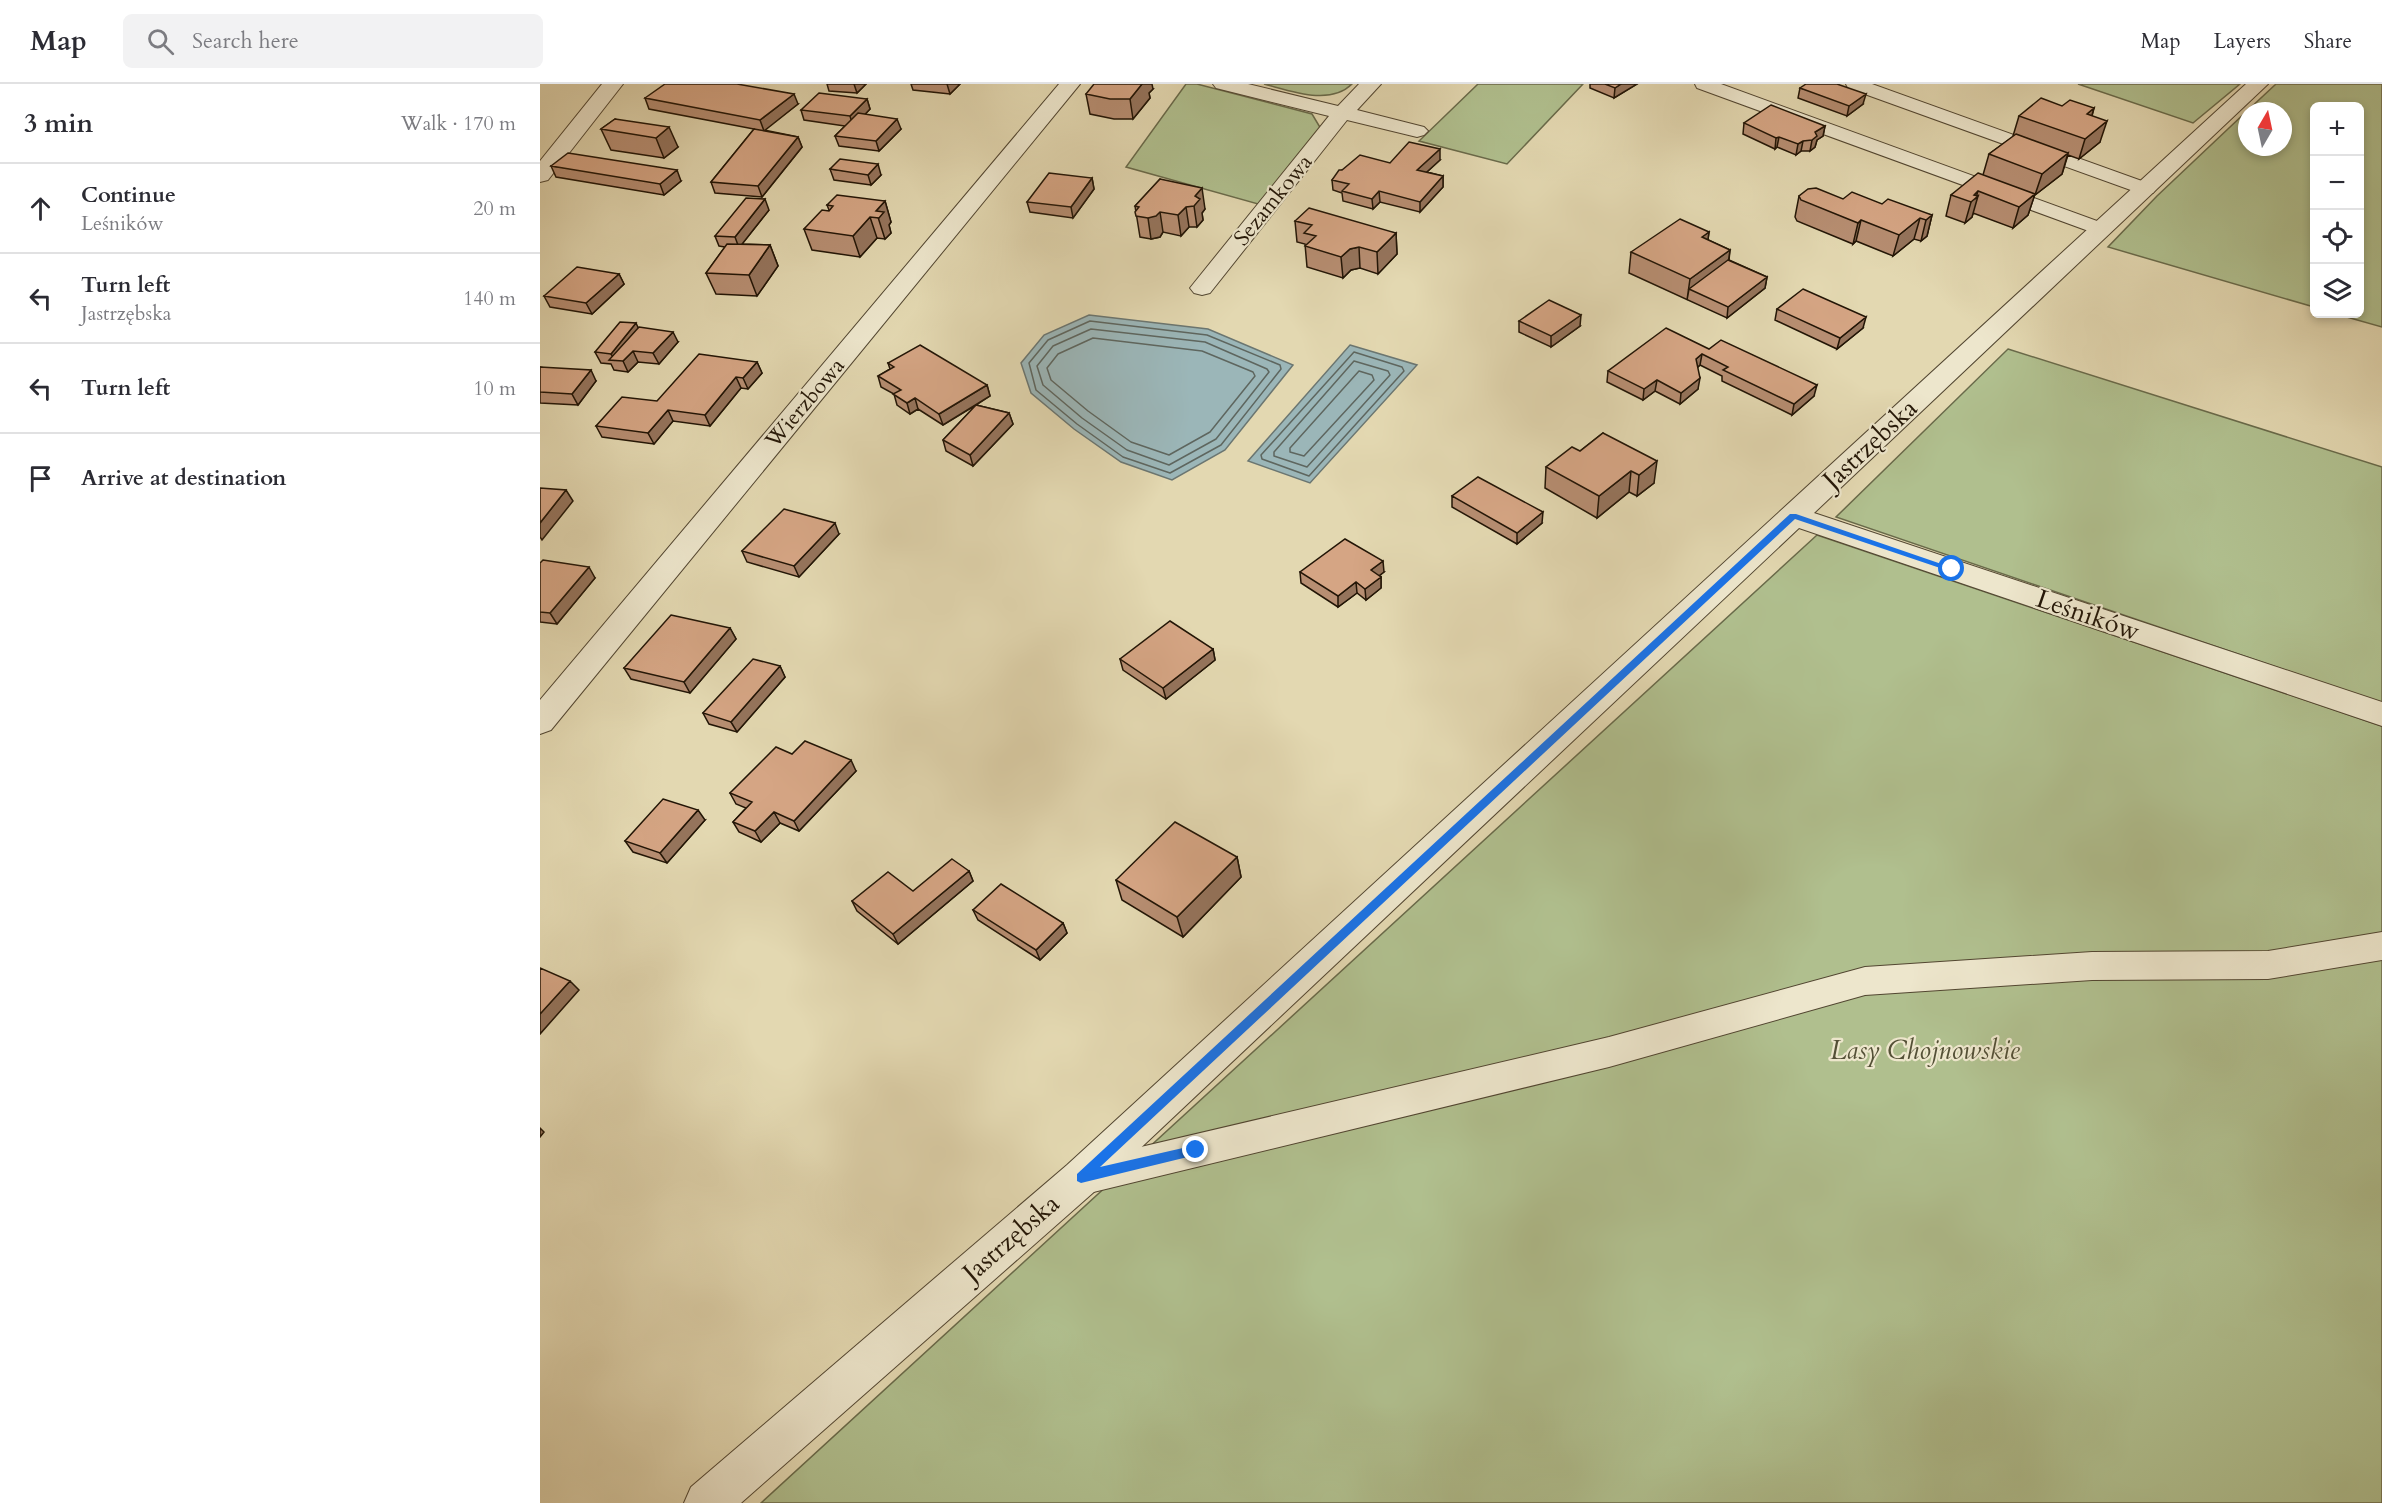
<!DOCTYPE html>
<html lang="en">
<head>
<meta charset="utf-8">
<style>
	:root { --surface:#fff; --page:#f2f2f3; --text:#2b2b33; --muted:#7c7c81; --line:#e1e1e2 }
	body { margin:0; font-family:Cardo,serif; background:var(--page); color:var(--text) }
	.controls { position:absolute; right:18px; top:18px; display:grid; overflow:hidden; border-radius:9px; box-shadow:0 3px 9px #0003 }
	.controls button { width:54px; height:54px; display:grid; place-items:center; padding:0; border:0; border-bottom:2px solid var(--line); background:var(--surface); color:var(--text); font:30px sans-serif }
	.compass { position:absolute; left:1698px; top:18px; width:54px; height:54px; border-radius:50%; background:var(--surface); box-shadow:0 3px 9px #0003; rotate:9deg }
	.stop { position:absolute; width:18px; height:18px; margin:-14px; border:4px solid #1a73e8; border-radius:50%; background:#fff }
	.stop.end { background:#1a73e8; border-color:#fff; box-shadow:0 2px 6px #0008 }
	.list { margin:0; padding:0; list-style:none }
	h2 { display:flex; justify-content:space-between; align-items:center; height:78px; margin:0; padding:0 24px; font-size:26px }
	h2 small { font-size:20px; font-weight:400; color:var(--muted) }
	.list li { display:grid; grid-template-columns:39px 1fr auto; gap:18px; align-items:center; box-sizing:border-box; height:90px; padding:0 24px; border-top:2px solid var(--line) }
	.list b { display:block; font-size:22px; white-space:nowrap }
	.list p { margin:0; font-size:20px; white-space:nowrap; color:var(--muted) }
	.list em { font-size:20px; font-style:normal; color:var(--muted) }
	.icon { flex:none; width:33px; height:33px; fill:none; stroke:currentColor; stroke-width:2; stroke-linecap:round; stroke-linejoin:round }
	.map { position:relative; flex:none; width:1842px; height:1419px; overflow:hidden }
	header { display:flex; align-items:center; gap:36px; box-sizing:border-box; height:84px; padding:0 30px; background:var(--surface); border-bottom:2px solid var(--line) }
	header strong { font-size:28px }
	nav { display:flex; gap:33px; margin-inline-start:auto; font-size:21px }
	.search { width:420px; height:54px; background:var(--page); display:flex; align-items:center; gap:15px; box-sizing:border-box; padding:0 21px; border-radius:9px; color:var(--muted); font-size:22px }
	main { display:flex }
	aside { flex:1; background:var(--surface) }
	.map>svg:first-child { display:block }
	.green { fill:#b0bf8e; stroke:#696a4a; stroke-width:1.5 }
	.water { fill:#9bb6b8; stroke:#6b7671; stroke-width:1.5 }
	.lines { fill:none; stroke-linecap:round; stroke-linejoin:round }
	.shore { stroke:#5e665f; stroke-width:1.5 }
	.lane-casing { stroke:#524631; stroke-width:2 }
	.street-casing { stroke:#524631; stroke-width:2 }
	.lane { fill:#ede6cc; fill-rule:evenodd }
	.street { fill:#ede6cc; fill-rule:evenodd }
	.wall { fill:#b78e72; stroke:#221506; stroke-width:1.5 }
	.shaded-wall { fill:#95745c; stroke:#221506; stroke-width:1.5 }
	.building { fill:#d5a584; stroke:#221506; stroke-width:1.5 }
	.route { fill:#1a73e8 }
	.labels { text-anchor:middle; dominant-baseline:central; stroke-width:4.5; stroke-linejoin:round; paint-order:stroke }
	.far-street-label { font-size:22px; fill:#221506; stroke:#ede6cc }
	.street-label { font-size:26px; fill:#221506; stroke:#ede6cc }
	.park-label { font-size:26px; font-style:italic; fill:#545036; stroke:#ede6cc }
</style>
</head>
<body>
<header>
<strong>Map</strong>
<div class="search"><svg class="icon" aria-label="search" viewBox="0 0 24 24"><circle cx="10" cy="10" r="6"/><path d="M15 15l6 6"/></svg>Search here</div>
<nav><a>Map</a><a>Layers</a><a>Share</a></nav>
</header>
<main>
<aside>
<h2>3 min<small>Walk · 170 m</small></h2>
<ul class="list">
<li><svg class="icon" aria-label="ahead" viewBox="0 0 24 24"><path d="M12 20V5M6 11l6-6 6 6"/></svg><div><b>Continue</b><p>Leśników</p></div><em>20 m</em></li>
<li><svg class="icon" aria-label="left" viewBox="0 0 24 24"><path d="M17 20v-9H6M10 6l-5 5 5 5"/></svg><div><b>Turn left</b><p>Jastrzębska</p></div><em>140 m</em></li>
<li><svg class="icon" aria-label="left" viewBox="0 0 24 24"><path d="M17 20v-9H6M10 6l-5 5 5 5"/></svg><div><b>Turn left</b></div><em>10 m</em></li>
<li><svg class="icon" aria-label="arrive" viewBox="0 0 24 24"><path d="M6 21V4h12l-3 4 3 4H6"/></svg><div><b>Arrive at destination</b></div></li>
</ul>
</aside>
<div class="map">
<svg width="1842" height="1419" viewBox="0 0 1842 1419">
	<rect width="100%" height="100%" fill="#e3d8b1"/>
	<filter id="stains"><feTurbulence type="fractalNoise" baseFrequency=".00333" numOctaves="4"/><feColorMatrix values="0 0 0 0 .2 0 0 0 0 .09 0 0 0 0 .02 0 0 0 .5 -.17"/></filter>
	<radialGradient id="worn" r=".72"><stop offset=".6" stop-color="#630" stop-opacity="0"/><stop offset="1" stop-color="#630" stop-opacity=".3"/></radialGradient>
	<path class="green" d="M646,0H657L772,30L781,45L718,120L586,83Z
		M724,0H812C790,22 751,7 724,0Z
		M938,0H1043L967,80L879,57Z
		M1538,0H1700L1653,39Z
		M1736,0H1842V243L1796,230H1820V22H1774V223L1568,163L1617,112L1707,27V63H1743V27H1707Z
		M1468,265L1842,383V619L1296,433Z
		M1277,451L1842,642V1419H221Z"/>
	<path class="water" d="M549,231L668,245L753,281L685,366L632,396L581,378L534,345L491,309L481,279L504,251Z
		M810,261L877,281L770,399L708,377Z"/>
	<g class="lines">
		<path class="shore" d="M550,237L667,251L740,281L741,285L681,361L630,389L583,373L537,340L496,306L489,279L508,256Z
			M551,245L665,258L727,285L729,288L676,355L629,381L587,366L542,334L503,301L497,282L513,262Z
			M553,254L662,267L713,288L715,292L670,348L629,371L591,358L548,327L511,296L507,284L518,270Z
			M814,268L862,283L864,287L769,392L722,375L721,371Z
			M814,277L848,287L850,291L767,383L734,372V368Z
			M819,287L832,291L834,296L764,372L750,368V364Z"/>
		<g class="lane-casing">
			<path id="lane" d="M1155,0H1181L1568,141L1571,145L1568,149L1561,151L1554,149L1157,4Z
				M1306,0H1332L1613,101L1616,105L1613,109H1599L1308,4Z
				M1842,848V876L1728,895L1552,896L1325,911L1069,983L541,1111L528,1106L523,1094L528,1082L541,1077L1069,953L1325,883L1552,868L1728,867Z"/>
		</g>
		<g class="street-casing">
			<path id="street" d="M62,0H83L8,96L0,98V77Z
				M519,0H540L11,646L0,650V616Z
				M673,0H708L798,22L819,0H841L817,26L884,43L888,47L884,51L877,53L807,36L670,209L662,211L654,209L650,204L654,199L789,32L676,4Z
				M1706,0H1728L1274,429L1842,618V642L1259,444L555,1107L201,1419H144L151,1403L527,1081Z"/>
		</g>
		<use href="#lane" class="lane"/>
		<use href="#street" class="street"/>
	</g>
	<path class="wall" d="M287,0H326L317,9L289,7Z
		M371,0H420L410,10L373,6Z
		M1050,0H1097L1074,14L1050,4Z
		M1260,4L1323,20L1307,32L1258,14Z
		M613,5L609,9L610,14L593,35H574L550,30L546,10Z
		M105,14L258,20L224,46L258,53L262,63L222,113L175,109L171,98L214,45L109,25Z
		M327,15L330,25L325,30L361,45L339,67L299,62L295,52L305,42L264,36L261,26Z
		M1522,22L1554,24L1552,32L1560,58L1539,75L1528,71L1522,90L1495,111V110L1488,131L1473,144L1433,129L1432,133L1425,139L1406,132L1411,111L1443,91L1449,70L1474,52H1473L1479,32Z
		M75,35L138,63L124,74L71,66L61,45Z
		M1204,39L1285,42L1283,52L1277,56L1275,63L1270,67H1261L1256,71L1237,63L1235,65L1203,50Z
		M900,76L887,88L903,92V103L880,128L840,118L833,125L803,117L802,109L793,106L792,96L802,86L850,79Z
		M11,82L141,97L124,111L16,93Z
		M290,85L341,91L331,101L294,96Z
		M552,94L554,105L533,134L490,128L487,118Z
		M620,95L665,125L662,129L663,136L657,143H649L641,152L623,148L620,153L611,155L600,153L595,122Z
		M1259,112L1303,115L1342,120L1392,131L1387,152L1381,157L1374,155L1353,172L1316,157L1313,160L1257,137L1255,133Z
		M345,117L351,138L349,141L351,149L345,155L337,154L320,173L272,166L264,145L289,126L287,121Z
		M229,126L202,160L230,161L238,182L217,212L176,210L166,189L185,163L179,162L175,152Z
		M755,137L856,149L857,170L838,190L820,184L811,186L803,194L767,183L765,160L757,158Z
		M1169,148L1168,156L1190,166L1189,176L1227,193L1225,204L1187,234L1089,189L1091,168Z
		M79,190L84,200L52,230L10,223L4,212Z
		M1237,225L1323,244L1297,265L1235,236Z
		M979,237L1040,242L1011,263L979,248Z
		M138,258L119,280L98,278L88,288L74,286L71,280L61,279L55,268Z
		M1169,265L1274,312L1252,331L1182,297V292L1160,281L1157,284L1158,305L1140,320L1115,307L1103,316L1067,298L1068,287Z
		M217,278L222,289L208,305L201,304L170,342L133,337L114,360L62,353L56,342Z
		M348,279L447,301L450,312L436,321L469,329L473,340L433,382L406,367L403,356L436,321L403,341L378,325L370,330L357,321L354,310L341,303L338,292L350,285Z
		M0,283L56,297L38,321L0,319Z
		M1063,349L1114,399L1097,412L1089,408L1057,434L1005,404L1006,383L1040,367Z
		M912,412L1002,439L977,460L912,423Z
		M299,450L259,493L207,478L202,467Z
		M0,479L55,494L17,540L0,538Z
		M760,488H844L839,492L841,493V504L826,516L817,509L798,523L761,499Z
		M190,544L196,555L150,609L91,595L84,584Z
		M673,565L675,576L626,615L583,586L580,575Z
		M240,582L245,593L197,648L169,640L163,629Z
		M252,670L316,687L259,747L240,739L221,758L199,748L193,738L206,724L196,720L190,709Z
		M165,736L127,779L93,768L85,757Z
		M697,773L701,793L643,853L582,816L576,796Z
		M429,787L433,797L358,860L317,827L312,817L373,807Z
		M433,826L523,839L527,849L500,876L438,836Z"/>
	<path class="shaded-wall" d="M314,0H326L317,9Z
		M407,0H420L410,10Z
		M602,0H612L613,5L609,9L610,14L593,35L590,15Z
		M1081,0H1097L1074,14L1075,4Z
		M254,10L258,20L224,47L220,36Z
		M1326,10L1323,20L1307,32L1309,22Z
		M327,15L330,25L313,43L310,32Z
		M1554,24L1548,45L1547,30Z
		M357,35L361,45L339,67L336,57Z
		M1567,37L1560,58L1539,75L1545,55Z
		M1285,42L1283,52L1277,56L1275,63L1270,67L1272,56L1275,48Z
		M129,43L138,63L124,74L116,54Z
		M258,53L262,63L222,113L218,102Z
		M1239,53L1237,63L1235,65L1236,54Z
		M1263,57L1261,67L1256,71L1258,60Z
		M900,65V76L878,96L877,86Z
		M1528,69L1522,90L1495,111L1502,90Z
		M338,80L341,91L331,101L328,91Z
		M137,86L141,97L124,111L120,100Z
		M903,92V103L880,128V118Z
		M552,94L554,105L533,134L531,123Z
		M662,104L665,125L662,129L663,136L657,143L654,122L655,112Z
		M839,107L840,118L833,125L832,115Z
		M1438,107L1436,114L1438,112L1432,133L1425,139L1431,118L1434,111Z
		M1495,110L1488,131L1473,144L1479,123Z
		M225,115L229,126L199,164L195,153Z
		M345,117L351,138L349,141L351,149L345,155L336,127Z
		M646,123L649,143L641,152L638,131Z
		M620,128L623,148L620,153L611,155L608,134Z
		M1392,131L1387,152L1381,157L1386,136Z
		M330,133L337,154L320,173L313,152Z
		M1380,134L1374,155L1353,172L1359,151Z
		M1321,136L1316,157L1313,160L1318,139Z
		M1169,148L1166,169L1162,153Z
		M856,149L857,170L838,190L837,168Z
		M230,161L238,182L217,212L209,191Z
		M819,163L820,184L811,186L803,194L801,173L810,165Z
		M1190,166L1187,187L1149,205L1147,216L1150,195Z
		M79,190L84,200L52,230L46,219Z
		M1227,193L1225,204L1187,234L1188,223Z
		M1041,231L1040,242L1011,263V252Z
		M1326,233L1323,244L1297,265L1300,254Z
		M96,239L101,250L75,276L71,270Z
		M133,248L138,258L119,280L113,269Z
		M93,267L98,278L88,288L83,277Z
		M1162,270L1160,281L1154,286L1156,275Z
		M217,278L222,289L208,305L203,294Z
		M51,286L56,297L38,321L32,310Z
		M196,293L201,304L170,342L165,331Z
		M1160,294L1158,305L1140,320L1141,309Z
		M1117,296L1115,307L1103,316L1104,305Z
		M447,301L450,312L403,341L399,330Z
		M1277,301L1274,312L1252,331L1254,320Z
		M375,314L378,325L370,330L367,319Z
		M128,326L133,337L114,360L108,349Z
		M469,329L473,340L433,382L430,371Z
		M1117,377L1114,399L1097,412L1099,391Z
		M1091,387L1089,408L1057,434L1059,412Z
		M26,406L33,417L2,456L0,453V439Z
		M1003,428L1002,439L977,460V449Z
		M295,439L299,450L259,493L254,482Z
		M843,477L844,488L832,497L831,486Z
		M49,483L55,494L17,540L10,529Z
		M841,493V504L826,516L825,505Z
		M816,498L817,509L798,523V512Z
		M190,544L196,555L150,609L144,598Z
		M673,565L675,576L626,615L623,604Z
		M240,582L245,593L197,648L191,638Z
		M311,676L316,687L259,747L254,737Z
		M158,726L165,736L127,779L120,769Z
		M234,728L240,739L221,758L215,747Z
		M697,773L701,793L643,853L637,833Z
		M429,787L433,797L358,860L353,850Z
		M523,839L527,849L500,876L496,866Z
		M30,897L39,906L0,950V930Z
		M0,1044L4,1048L0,1053Z"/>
	<path class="building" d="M125,0H197L254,10L220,36L105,14Z
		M554,0H602L590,15H570L546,10Z
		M1065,0H1081L1075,4Z
		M1266,0H1297L1326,10L1309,22L1260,4Z
		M279,9L327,15L310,32L261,26Z
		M1501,14L1522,22L1530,16L1554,24L1547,30L1567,37L1545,55L1479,32Z
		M1231,21L1285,42L1275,48L1277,52L1272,56L1263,57L1258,60L1239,53L1236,54L1204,39Z
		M318,29L357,35L336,57L295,52Z
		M75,35L129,43L116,54L61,45Z
		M214,45L258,53L218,102L171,98Z
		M1476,50L1528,69L1502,90L1449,70Z
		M869,58L900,65L877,86L903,92L880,118L839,107L832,115L802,107L809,100L792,96L799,86H802L820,71L850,79Z
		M28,69L137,86L120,100L11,82Z
		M300,75L338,80L328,91L290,85Z
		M509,89L552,94L531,123L487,118Z
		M1438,89L1495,110L1479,123L1438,107L1434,111L1438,112L1431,118L1411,111Z
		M620,95L662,104L655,112L660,115L654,122L646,123L638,131L620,128L616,132L608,134L596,132L595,128L599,123L595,122Z
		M1276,104L1303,115L1312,108L1342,120L1348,115L1392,131L1386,136L1380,134L1359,151L1321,136L1318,139L1261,116L1259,112L1268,105Z
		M297,111L345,117L336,127L344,128L339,134L330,133L313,152L264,145L282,126L289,127L293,122L287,121Z
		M206,114L225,115L195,153L175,152Z
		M769,124L856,149L837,168L819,163L810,165L801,173L765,162L776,152L764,149L772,141L755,137Z
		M1140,135L1169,148L1162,153L1190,166L1150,195L1091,168Z
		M187,160L230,161L209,191L166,189Z
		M1188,176L1227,193L1188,223L1149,205Z
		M37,183L79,190L46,219L4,212Z
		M1263,205L1326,233L1300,254L1237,225Z
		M1009,216L1041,231L1011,252L979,237Z
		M80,238L96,239L71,270L55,268Z
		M99,243L133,248L113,269L93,267L83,277L69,276Z
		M1126,244L1169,265L1181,256L1277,301L1254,320L1183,286L1188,283L1162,270L1156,275L1160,294L1141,309L1117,296L1104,305L1068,287Z
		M380,261L447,301L399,330L375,314L367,319L353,310L361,306L338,292L354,283L348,279Z
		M159,270L217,278L203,294L196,293L165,331L128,326L108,349L56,342L82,313L117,317Z
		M0,283L51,286L32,310L0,308Z
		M436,321L469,329L430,371L403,356Z
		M1063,349L1117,377L1099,391L1091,387L1059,412L1006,383L1032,363L1040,367Z
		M938,393L1003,428L977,449L912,412Z
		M0,404L26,406L0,439Z
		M244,425L295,439L254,482L202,467Z
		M805,455L843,477L831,486L841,493L825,505L816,498L798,512L760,488Z
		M3,476L49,483L10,529L0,528V479Z
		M131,531L190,544L144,598L84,584Z
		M630,537L673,565L623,604L580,575Z
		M213,575L240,582L191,638L163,629Z
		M265,657L311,676L254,737L234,728L215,747L193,738L212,718L190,709L236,663L252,670Z
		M123,715L158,726L120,769L85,757Z
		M635,738L697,773L637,833L576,796Z
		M412,775L429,787L353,850L312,817L348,788L373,807Z
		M461,800L523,839L496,866L433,826Z
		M0,884L30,897L0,930Z"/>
	<path class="route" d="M1250,430H1256L1416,485L1409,487L1255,435L560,1083L656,1061L660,1063V1070L541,1099L537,1097V1090Z"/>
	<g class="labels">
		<g class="far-street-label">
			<text transform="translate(733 116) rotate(-51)">Sezamkowa</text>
			<text transform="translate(265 319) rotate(-50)">Wierzbowa</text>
		</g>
		<g class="street-label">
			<text transform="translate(1330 360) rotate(-43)">Jastrzębska</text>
			<text transform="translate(1548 531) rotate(19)">Leśników</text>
			<text transform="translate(471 1154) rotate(-41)">Jastrzębska</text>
		</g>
		<g class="park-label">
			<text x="1385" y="966">Lasy Chojnowskie</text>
		</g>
	</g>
	<rect width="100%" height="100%" filter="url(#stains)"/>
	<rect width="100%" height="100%" fill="url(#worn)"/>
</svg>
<div class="controls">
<button>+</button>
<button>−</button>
<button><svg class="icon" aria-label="locate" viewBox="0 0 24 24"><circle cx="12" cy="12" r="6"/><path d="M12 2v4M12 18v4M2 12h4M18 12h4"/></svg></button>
<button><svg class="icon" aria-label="layers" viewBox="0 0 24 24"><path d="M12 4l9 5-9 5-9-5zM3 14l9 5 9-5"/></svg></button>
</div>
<svg class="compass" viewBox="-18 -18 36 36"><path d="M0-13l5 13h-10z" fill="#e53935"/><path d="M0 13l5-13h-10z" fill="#7c7c81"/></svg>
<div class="stop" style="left:1412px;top:485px"></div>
<div class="stop end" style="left:656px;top:1066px"></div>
</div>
</main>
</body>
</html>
